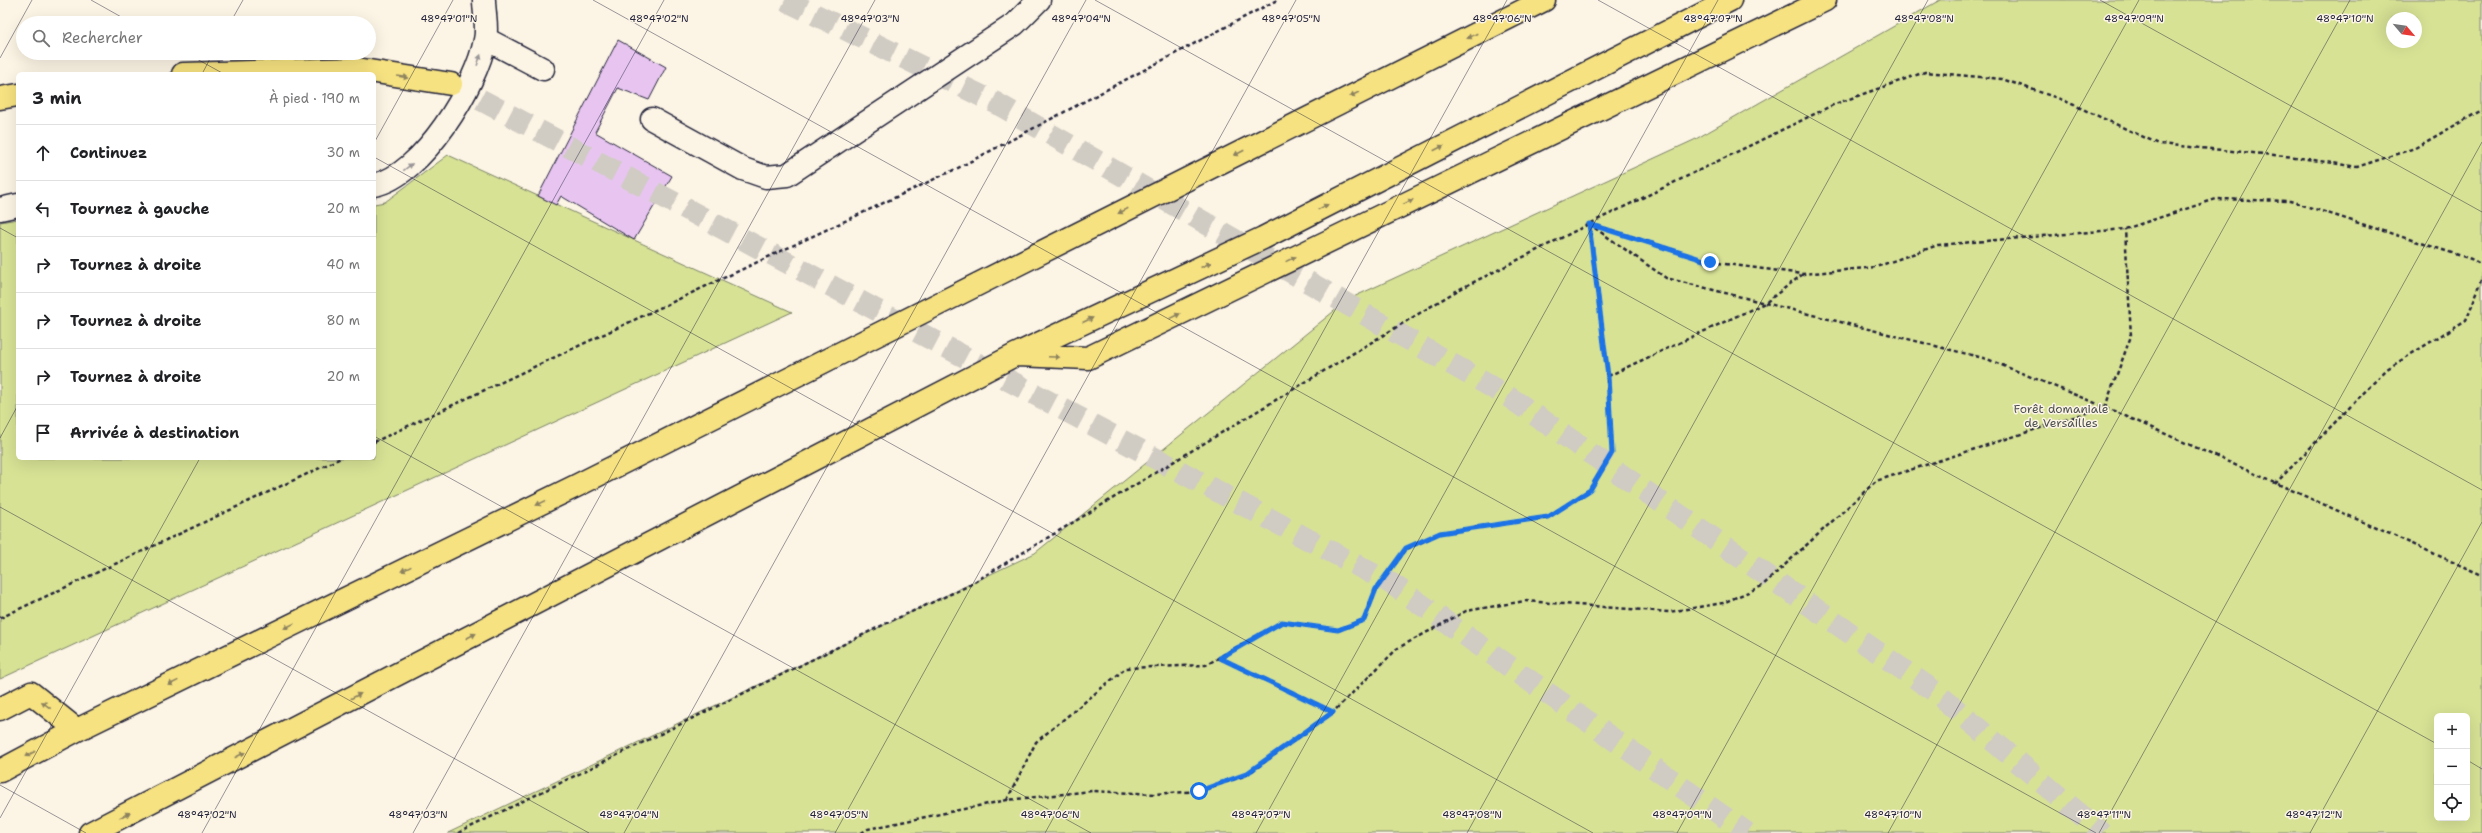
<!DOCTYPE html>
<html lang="fr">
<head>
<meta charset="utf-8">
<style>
	:root { --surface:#fff; --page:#f6f6f6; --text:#202124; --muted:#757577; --line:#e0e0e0 }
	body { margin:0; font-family:"Shantell Sans",sans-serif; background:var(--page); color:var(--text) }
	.controls { position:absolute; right:12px; bottom:12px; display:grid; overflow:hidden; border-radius:6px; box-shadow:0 4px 16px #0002 }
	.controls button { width:36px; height:36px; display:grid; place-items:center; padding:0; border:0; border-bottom:1px solid var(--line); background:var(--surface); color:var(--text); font:20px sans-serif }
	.compass { position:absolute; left:2386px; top:12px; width:36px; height:36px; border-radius:50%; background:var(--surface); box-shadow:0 4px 16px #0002; rotate:119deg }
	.stop { position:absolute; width:12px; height:12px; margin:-9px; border:3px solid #1a73e8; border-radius:50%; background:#fff }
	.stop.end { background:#1a73e8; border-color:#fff; box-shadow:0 1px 4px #0008 }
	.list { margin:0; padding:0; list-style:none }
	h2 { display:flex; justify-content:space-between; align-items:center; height:52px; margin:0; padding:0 16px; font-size:17px }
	h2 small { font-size:13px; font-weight:400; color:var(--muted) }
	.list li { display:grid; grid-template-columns:26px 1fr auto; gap:12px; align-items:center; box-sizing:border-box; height:56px; padding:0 16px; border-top:1px solid var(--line) }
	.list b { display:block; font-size:15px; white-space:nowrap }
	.list em { font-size:13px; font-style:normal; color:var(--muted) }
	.icon { flex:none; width:22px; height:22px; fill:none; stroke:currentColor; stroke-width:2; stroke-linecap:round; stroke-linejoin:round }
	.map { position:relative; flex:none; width:2482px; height:833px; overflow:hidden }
	.search { position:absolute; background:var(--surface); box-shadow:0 4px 16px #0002; left:16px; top:16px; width:360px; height:44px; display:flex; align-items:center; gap:10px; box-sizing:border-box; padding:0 14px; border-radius:22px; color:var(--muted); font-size:15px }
	.panel { position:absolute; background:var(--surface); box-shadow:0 4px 16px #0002; left:16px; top:72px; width:360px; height:388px; border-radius:6px }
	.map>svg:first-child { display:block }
	.green { fill:#d7e295; stroke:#7c8268; fill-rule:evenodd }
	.building { fill:#e8c5f1; stroke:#22223b }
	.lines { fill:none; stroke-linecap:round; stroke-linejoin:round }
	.highway-tunnel { stroke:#d0cbc3; stroke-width:22; stroke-dasharray:22 11; stroke-linecap:butt }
	.lane-casing { stroke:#22223b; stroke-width:25 }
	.highway-casing { stroke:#22223b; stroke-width:25 }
	.path { stroke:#22223b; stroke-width:2.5; stroke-dasharray:4 3; stroke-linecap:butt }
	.lane { stroke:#fcf5e5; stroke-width:22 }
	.highway { stroke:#f6e281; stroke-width:22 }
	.oneway { fill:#8c825e }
	.oneway2 { fill:#9a9698 }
	.route { stroke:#1a73e8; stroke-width:5 }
	.ticks { fill:none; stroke:#22223b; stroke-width:1; stroke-opacity:0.45 }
	.labels { text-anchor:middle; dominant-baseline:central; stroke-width:3; stroke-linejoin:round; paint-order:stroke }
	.park-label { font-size:12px; fill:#4f5252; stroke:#fcf5e5 }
	.ticks-label { font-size:10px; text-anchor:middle; fill:#22223b; stroke:#fcf5e5; stroke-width:3; stroke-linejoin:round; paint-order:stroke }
</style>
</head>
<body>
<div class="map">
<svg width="2482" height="833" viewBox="0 0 2482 833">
	<rect width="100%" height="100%" fill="#fcf5e5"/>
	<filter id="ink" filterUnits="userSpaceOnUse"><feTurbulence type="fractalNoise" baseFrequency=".025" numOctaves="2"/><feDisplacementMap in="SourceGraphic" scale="8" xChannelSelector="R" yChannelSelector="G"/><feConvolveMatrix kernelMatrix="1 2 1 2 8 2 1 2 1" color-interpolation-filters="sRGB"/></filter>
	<g filter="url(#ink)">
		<path class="green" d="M1940,0H2482V833H448L1035,553L1349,299L1694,140ZM2392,18H2416V42H2392ZM2437,716H2467V818H2437Z
			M448,155L792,312L0,679V222L18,219V458H374V204L385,202Z"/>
		<path class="building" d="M618,40L666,67L649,100L618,88L595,132L672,176L634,240L561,196L556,205L538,196Z"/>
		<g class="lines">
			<path class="highway-tunnel" d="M785,0L996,103L1509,397L1934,691L2102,833
				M451,84L1392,584L1747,833"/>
			<g class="lane-casing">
				<path id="lane" d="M486,39L543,69
					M652,119L743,169L766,177L787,175L1015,24L1039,0
					M374,185C422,176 477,85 485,40C488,28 484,12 484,0
					M0,209L18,205"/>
			</g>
			<g class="highway-casing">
				<path id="highway" d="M183,74L357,69L451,84
					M0,98L18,95
					M1018,355L1088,358L1825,0
					M0,709L31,693L77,730
					M0,771L77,730L576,486L1544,0
					M90,833L1015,355L1263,238L1730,0"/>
			</g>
			<path class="path" d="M1589,224L1666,278L1987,359L2105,407L2482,575
				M1591,224L1710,262L1803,274L1876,267L1938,245L2125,229L2216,199L2290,201L2471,259L2482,265
				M1608,376L1765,303L1803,274
				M374,442L958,168L1277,0
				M2275,484L2387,369L2466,320L2482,280
				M0,618L341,458
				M1220,658L1333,712
				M1007,800L1036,742L1126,668L1206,665L1282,622L1338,630L1364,620L1376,589L1406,549L1440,533L1548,517L1590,490L1612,453L1608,376L1589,224
				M458,833L887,623L966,587L1458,290L1589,224L1835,104L1925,72L2002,79L2063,100L2159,144L2295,157L2357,167L2415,148L2482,110
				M861,833L868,829L1007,800L1092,791L1155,794L1199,791L1246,775L1333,712L1398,648L1466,611L1525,601L1669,612L1723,603L1762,586L1876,481L2105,407L2131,336L2125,229"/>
			<use href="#lane" class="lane"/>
			<use href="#highway" class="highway"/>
		</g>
		<defs><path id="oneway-solid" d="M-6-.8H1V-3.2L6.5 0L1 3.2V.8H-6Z"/></defs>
		<g class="oneway">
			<use href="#oneway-solid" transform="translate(1472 36) rotate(153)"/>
			<use href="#oneway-solid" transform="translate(403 77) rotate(9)"/>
			<use href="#oneway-solid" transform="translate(1355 94) rotate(153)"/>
			<use href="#oneway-solid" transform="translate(1439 148) rotate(-27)"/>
			<use href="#oneway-solid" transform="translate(1239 153) rotate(153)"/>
			<use href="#oneway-solid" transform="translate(1408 202) rotate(-26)"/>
			<use href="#oneway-solid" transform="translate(1323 207) rotate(-27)"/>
			<use href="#oneway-solid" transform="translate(1123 211) rotate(153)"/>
			<use href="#oneway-solid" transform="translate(1291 259) rotate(-26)"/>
			<use href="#oneway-solid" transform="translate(1206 265) rotate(-25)"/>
			<use href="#oneway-solid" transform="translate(1175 316) rotate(-26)"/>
			<use href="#oneway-solid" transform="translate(1088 320) rotate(-25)"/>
			<use href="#oneway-solid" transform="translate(1054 357) rotate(2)"/>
			<use href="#oneway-solid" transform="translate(541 503) rotate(154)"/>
			<use href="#oneway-solid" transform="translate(406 569) rotate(154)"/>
			<use href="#oneway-solid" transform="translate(289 626) rotate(154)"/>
			<use href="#oneway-solid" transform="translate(471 636) rotate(-27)"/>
			<use href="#oneway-solid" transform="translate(173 683) rotate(154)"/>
			<use href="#oneway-solid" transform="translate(356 696) rotate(-27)"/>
			<use href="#oneway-solid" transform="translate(46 705) rotate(-142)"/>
			<use href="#oneway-solid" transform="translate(30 754) rotate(152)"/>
			<use href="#oneway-solid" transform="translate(240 755) rotate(-27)"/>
			<use href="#oneway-solid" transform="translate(125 815) rotate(-27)"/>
		</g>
		<g class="oneway2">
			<use href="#oneway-solid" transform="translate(479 60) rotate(-71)"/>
			<use href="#oneway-solid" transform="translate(408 167) rotate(-38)"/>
		</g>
	</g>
	<g class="lines" filter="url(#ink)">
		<path class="route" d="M1199,791L1246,774L1333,712L1220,658L1282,622L1338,630L1364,620L1376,589L1406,548L1440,533L1548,517L1590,490L1612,453L1608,376L1589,224L1710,262"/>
	</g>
	<path class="ticks" d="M91,0L132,23M593,0L2096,833M1095,0L2437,744M1598,0L2482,490M2100,0L2482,212M230,23L243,0M186,53L224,74M0,58L32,0M202,74L213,53M374,143L453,0M374,157L1593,833M0,228L18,238M374,436L1091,833M0,438L18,405M0,507L589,833M2467,760L2482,769M0,785L86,833M0,818L200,458M202,833L664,0M413,833L875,0M624,833L1086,0M835,833L1296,0M1045,833L1507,0M1256,833L1718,0M1467,833L1928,0M1677,833L2139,0M1888,833L2350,0M2099,833L2482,142M2310,833L2482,522"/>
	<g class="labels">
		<g class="park-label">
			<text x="2061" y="409">Forêt domaniale<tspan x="2061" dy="14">de Versailles</tspan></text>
		</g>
	</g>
	<g class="ticks-label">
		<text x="449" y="22">48°47'01"N</text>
		<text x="659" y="22">48°47'02"N</text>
		<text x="870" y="22">48°47'03"N</text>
		<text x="1081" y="22">48°47'04"N</text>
		<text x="1291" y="22">48°47'05"N</text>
		<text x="1502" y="22">48°47'06"N</text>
		<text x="1713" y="22">48°47'07"N</text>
		<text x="1924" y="22">48°47'08"N</text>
		<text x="2134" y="22">48°47'09"N</text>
		<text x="2345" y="22">48°47'10"N</text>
		<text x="207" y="818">48°47'02"N</text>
		<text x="418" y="818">48°47'03"N</text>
		<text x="629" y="818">48°47'04"N</text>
		<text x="839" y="818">48°47'05"N</text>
		<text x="1050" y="818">48°47'06"N</text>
		<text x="1261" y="818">48°47'07"N</text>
		<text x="1472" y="818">48°47'08"N</text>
		<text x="1682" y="818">48°47'09"N</text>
		<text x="1893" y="818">48°47'10"N</text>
		<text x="2104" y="818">48°47'11"N</text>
		<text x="2314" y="818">48°47'12"N</text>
	</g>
</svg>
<div class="controls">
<button>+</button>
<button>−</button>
<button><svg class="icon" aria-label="locate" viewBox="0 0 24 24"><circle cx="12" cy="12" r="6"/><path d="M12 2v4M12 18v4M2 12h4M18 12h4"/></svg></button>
</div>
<svg class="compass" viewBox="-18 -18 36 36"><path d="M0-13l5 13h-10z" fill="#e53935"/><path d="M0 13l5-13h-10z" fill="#757577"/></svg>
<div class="stop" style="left:1199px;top:791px"></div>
<div class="stop end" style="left:1710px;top:262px"></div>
<div class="search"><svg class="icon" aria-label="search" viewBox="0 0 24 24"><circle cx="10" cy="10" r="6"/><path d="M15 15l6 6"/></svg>Rechercher</div>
<section class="panel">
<h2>3 min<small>À pied · 190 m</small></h2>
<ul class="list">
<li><svg class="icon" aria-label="ahead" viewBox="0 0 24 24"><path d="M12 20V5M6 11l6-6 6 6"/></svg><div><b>Continuez</b></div><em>30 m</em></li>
<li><svg class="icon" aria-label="left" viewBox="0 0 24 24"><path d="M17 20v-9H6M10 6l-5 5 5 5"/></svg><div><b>Tournez à gauche</b></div><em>20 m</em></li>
<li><svg class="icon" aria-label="right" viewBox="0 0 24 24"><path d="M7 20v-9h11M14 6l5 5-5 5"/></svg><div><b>Tournez à droite</b></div><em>40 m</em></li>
<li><svg class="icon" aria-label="right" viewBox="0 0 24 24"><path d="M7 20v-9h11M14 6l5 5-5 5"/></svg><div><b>Tournez à droite</b></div><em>80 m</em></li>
<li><svg class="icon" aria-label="right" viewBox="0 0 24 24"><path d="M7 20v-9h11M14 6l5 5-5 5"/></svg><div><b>Tournez à droite</b></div><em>20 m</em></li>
<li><svg class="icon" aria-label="arrive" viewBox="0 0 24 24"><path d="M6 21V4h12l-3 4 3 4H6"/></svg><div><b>Arrivée à destination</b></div></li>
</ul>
</section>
</div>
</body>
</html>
